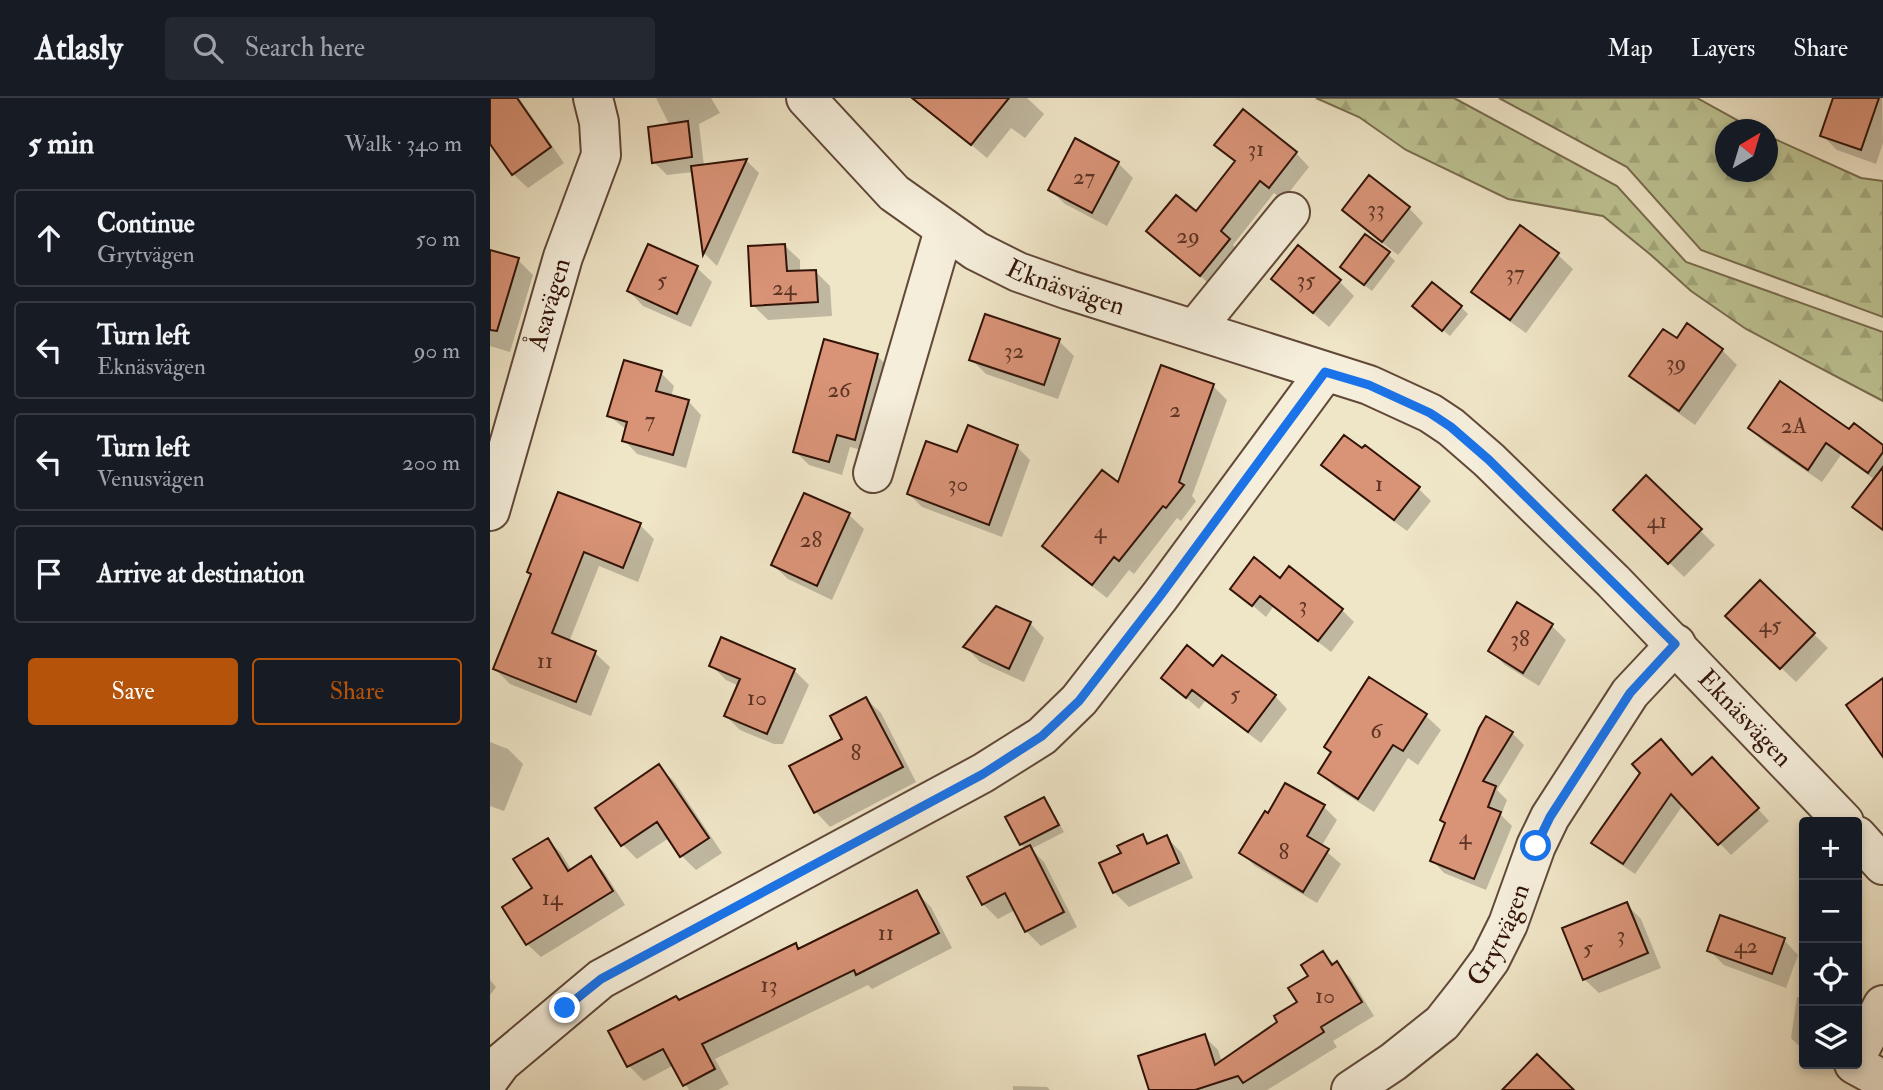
<!DOCTYPE html>
<html lang="en">
<head>
<meta charset="utf-8">
<style>
	:root { --surface:#171b24; --page:#242831; --text:#f1f3f6; --muted:#9ea1a6; --line:#363941; --accent:#b45309 }
	body { margin:0; font-family:"IM FELL Double Pica",serif; background:var(--page); color:var(--text) }
	.controls { position:absolute; right:21px; bottom:21px; display:grid; overflow:hidden; border-radius:7px; box-shadow:0 4px 10px #0003 }
	.controls button { width:63px; height:63px; display:grid; place-items:center; padding:0; border:0; border-bottom:2px solid var(--line); background:var(--surface); color:var(--text); font:35px sans-serif }
	.compass { position:absolute; left:1225px; top:21px; width:63px; height:63px; border-radius:50%; background:var(--surface); box-shadow:0 4px 10px #0003; rotate:38deg }
	.stop { position:absolute; width:21px; height:21px; margin:-16px; border:5px solid #1a73e8; border-radius:50%; background:#fff }
	.stop.end { background:#1a73e8; border-color:#fff; box-shadow:0 2px 7px #0008 }
	.list { margin:0; padding:0; list-style:none }
	h2 { display:flex; justify-content:space-between; align-items:center; height:91px; margin:0; padding:0 28px; font-size:30px }
	h2 small { font-size:23px; font-weight:400; color:var(--muted) }
	.list li { display:grid; grid-template-columns:46px 1fr auto; gap:21px; align-items:center; box-sizing:border-box; height:98px; margin:0 14px 14px; padding:0 14px; border:2px solid var(--line); border-radius:7px }
	.list b { display:block; font-size:26px; white-space:nowrap }
	.list p { margin:0; font-size:23px; white-space:nowrap; color:var(--muted) }
	.list em { font-size:23px; font-style:normal; color:var(--muted) }
	.actions { display:flex; gap:14px; padding:21px 28px }
	.actions a { flex:1; padding:16px 0; border:2px solid var(--accent); border-radius:7px; text-align:center; font-size:24px; color:var(--accent) }
	.actions .main { background:var(--accent); color:#fff }
	.icon { flex:none; width:38px; height:38px; fill:none; stroke:currentColor; stroke-width:2; stroke-linecap:round; stroke-linejoin:round }
	.map { position:relative; flex:none; width:1393px; height:992px; overflow:hidden }
	header { display:flex; align-items:center; gap:42px; box-sizing:border-box; height:98px; padding:0 35px; background:var(--surface); border-bottom:2px solid var(--line) }
	header strong { font-size:33px }
	nav { display:flex; gap:38px; margin-inline-start:auto; font-size:24px }
	.search { width:490px; height:63px; background:var(--page); display:flex; align-items:center; gap:18px; box-sizing:border-box; padding:0 24px; border-radius:7px; color:var(--muted); font-size:26px }
	main { display:flex }
	aside { flex:1; background:var(--surface) }
	.map>svg:first-child { display:block }
	.forest { fill:url(#forest-firs); stroke:#786b4e; stroke-width:2 }
	.shadow { fill:#0003 }
	.building { fill:#d99377; stroke:#321308; stroke-width:2 }
	.lines { fill:none; stroke-linecap:round; stroke-linejoin:round }
	.minor-casing { stroke:#614838; stroke-width:42 }
	.minor { stroke:#f5eedb; stroke-width:38 }
	.route { stroke:#1a73e8; stroke-width:9 }
	.labels { text-anchor:middle; dominant-baseline:central; stroke-width:7; stroke-linejoin:round; paint-order:stroke }
	.number-label { font-size:23px; fill:#5c3324 }
	.street-label { font-size:26px; fill:#321308; stroke:#f5eedb }
</style>
</head>
<body>
<header>
<strong>Atlasly</strong>
<div class="search"><svg class="icon" aria-label="search" viewBox="0 0 24 24"><circle cx="10" cy="10" r="6"/><path d="M15 15l6 6"/></svg>Search here</div>
<nav><a>Map</a><a>Layers</a><a>Share</a></nav>
</header>
<main>
<aside>
<h2>5 min<small>Walk · 340 m</small></h2>
<ul class="list">
<li><svg class="icon" aria-label="ahead" viewBox="0 0 24 24"><path d="M12 20V5M6 11l6-6 6 6"/></svg><div><b>Continue</b><p>Grytvägen</p></div><em>50 m</em></li>
<li><svg class="icon" aria-label="left" viewBox="0 0 24 24"><path d="M17 20v-9H6M10 6l-5 5 5 5"/></svg><div><b>Turn left</b><p>Eknäsvägen</p></div><em>90 m</em></li>
<li><svg class="icon" aria-label="left" viewBox="0 0 24 24"><path d="M17 20v-9H6M10 6l-5 5 5 5"/></svg><div><b>Turn left</b><p>Venusvägen</p></div><em>200 m</em></li>
<li><svg class="icon" aria-label="arrive" viewBox="0 0 24 24"><path d="M6 21V4h12l-3 4 3 4H6"/></svg><div><b>Arrive at destination</b></div></li>
</ul>
<div class="actions"><a class="main">Save</a><a>Share</a></div>
</aside>
<div class="map">
<svg width="1393" height="992" viewBox="0 0 1393 992">
	<defs>
		<pattern id="forest-firs" width="22" height="20" patternUnits="userSpaceOnUse" patternTransform="scale(1.75)"><rect width="22" height="20" fill="#bdc393"/><path d="M5 1l3.5 6h-7zM16 11l3.5 6h-7z" fill="#a3a77d"/></pattern>
	</defs>
	<rect width="100%" height="100%" fill="#efe5c7"/>
	<filter id="stains"><feTurbulence type="fractalNoise" baseFrequency=".00286" numOctaves="4"/><feColorMatrix values="0 0 0 0 .2 0 0 0 0 .09 0 0 0 0 .02 0 0 0 .5 -.17"/></filter>
	<radialGradient id="worn" r=".72"><stop offset=".6" stop-color="#630" stop-opacity="0"/><stop offset="1" stop-color="#630" stop-opacity=".3"/></radialGradient>
	<path class="forest" d="M826,0H964L1127,88L1196,164L1393,234V303L1256,231L1201,193L1161,157L1113,118L1018,101L916,52L869,19Z
		M1009,0H1207L1263,31L1236,32V74H1278V38L1371,80L1393,83V219L1211,152L1137,69Z"/>
	<path class="shadow" d="M0,0H29L74,65L38,90L23,76L0,43Z
		M166,0H221L230,15L209,26L214,68L256,62L269,75L227,168L215,156L203,74L177,77L164,64L180,28Z
		M442,0H537L554,16L535,40L521,30L497,60L435,8Z
		M1345,0H1392L1393,45L1386,66L1347,52L1332,37Z
		M727,46L806,55L819,69L793,102L784,95L743,147L752,156L724,190L658,133L707,116L746,65Z
		M628,65L643,80L617,128L575,106L560,92Z
		M919,110L933,125L908,157L869,126L854,112Z
		M1030,129L1068,157L1083,171L1036,235L998,208L983,193Z
		M295,148L310,162V174H326L340,188L342,218L278,222L263,207Z
		M0,154L28,162L43,177L20,254L0,248Z
		M898,156L905,163L882,193L859,176Z
		M207,170L222,184L201,229L153,208L139,193Z
		M783,181L849,183L864,198L839,229Z
		M971,209L978,216L960,238L931,215Z
		M1198,228L1232,252L1247,267L1205,327L1156,292L1142,278L1187,243Z
		M569,243L584,258L568,301L496,276L481,261Z
		M387,258L401,271L379,354L360,349L352,377L319,367L305,353Z
		M672,269L723,288L737,302L702,398L706,403L691,423L687,420L644,476L639,472L617,500L568,462L554,448L629,387Z
		M171,275L184,288L181,299L198,303L211,317L196,370L147,356L134,342L137,332L119,318Z
		M1260,330L1360,333L1393,349V433L1365,408L1385,382L1351,357L1332,384L1274,344Z
		M527,349L540,362L512,439L432,409L419,396L468,356Z
		M834,367L928,390L941,403L917,433L846,380Z
		M1156,380L1225,447L1194,479L1125,412Z
		M315,397L359,417L374,431L342,502L298,481L283,467Z
		M150,427L164,441L148,484L109,468L79,544L105,555L120,569L101,618L20,586L5,571L42,477L39,474Z
		M791,482L852,512L864,524L841,554L783,509L776,519L742,490Z
		M1270,484L1338,550L1306,584L1237,518Z
		M540,525L554,540L534,584L490,564L476,549Z
		M1062,528L1076,542L1049,588L1015,567L1000,553Z
		M221,567L304,572L319,587L293,646H284L250,632L236,618L249,588L236,582Z
		M724,570L785,598L797,611L771,645L715,603L709,611L673,580Z
		M376,601L391,615L426,684L340,729L326,714L302,669L354,641Z
		M936,618L951,632L928,667L918,660L884,714L845,689L830,675L842,655L836,649Z
		M1022,635L1034,647L1007,692L1017,702L1011,717L1022,728L996,792L954,775L942,762Z
		M0,644L18,651L33,666L14,713L0,708Z
		M169,669L184,683L232,755L206,772L192,758L179,740L147,761L133,747Z
		M1234,673L1279,723L1241,757L1193,707L1145,776L1115,756L1104,744L1152,675L1203,679Z
		M553,701L560,708L574,734L541,751L554,764L587,829L551,848L536,833L525,812L508,821L493,806L536,751L531,746Z
		M833,708L847,722L831,749L851,766L827,805L765,768L752,755Z
		M652,738L661,746L676,739L691,754L703,780L639,809L624,794L633,756Z
		M58,742L71,755L82,773L101,761L114,774L135,807L51,859L37,846L44,791Z
		M426,794L441,809L462,850L382,891L378,887L225,961L239,986L228,992H199L184,967L154,983L139,968L121,934L190,904L305,847L310,852Z
		M1136,806L1151,821L1171,870L1109,895L1094,881Z
		M1294,842L1308,857L1296,890L1234,867L1219,852Z
		M833,856L860,879L884,918L843,943L847,949L777,992H661L714,938L728,952L732,964L790,925L809,904Z
		M0,882L6,889L0,897Z
		M1307,899L1314,900V949L1308,947L1301,940Z
		M523,988L557,989L560,992H523Z"/>
	<path class="building" d="M0,0H27L61,49L22,77L0,46Z
		M422,0H519L481,47Z
		M1343,0H1389L1371,52L1330,38Z
		M753,11L807,54L779,90L770,83L731,133L740,141L710,178L656,133L686,97L706,113L745,63L724,47Z
		M198,23L202,59L162,65L158,29Z
		M585,40L629,64L602,115L558,92Z
		M257,61L213,157L201,68Z
		M879,77L920,109L892,144L852,112Z
		M1030,127L1069,155L1020,222L981,194Z
		M875,136L900,154L874,187L850,169Z
		M158,146L208,168L187,216L137,193Z
		M295,146L297,173L326,172L328,204L261,208L258,148Z
		M808,147L851,182L823,215L781,181Z
		M0,152L29,160L7,233L0,232Z
		M942,184L972,208L952,233L922,208Z
		M495,216L570,241L554,287L479,262Z
		M1197,225L1233,251L1189,313L1139,278L1173,231L1187,240Z
		M334,241L388,256L365,342L347,337L339,364L303,354Z
		M134,262L172,273L166,293L199,302L183,357L132,343L137,324L117,318Z
		M671,267L724,286L689,384L694,387L676,410L673,408L629,463L624,459L602,487L552,448L612,372L628,384Z
		M1290,283L1359,331L1364,325L1393,347V354L1378,375L1336,345L1318,372L1258,330Z
		M478,327L528,347L499,427L417,396L436,343L467,354Z
		M854,337L872,350L875,347L930,389L904,422L831,367Z
		M1393,369V432L1362,409Z
		M1156,377L1212,431L1178,466L1123,412Z
		M68,394L151,425L133,470L94,454L62,535L106,553L86,604L3,571L41,476L37,474Z
		M314,395L360,415L327,488L281,467Z
		M764,459L790,480L799,468L853,511L828,543L770,498L762,508L740,491Z
		M1270,482L1325,535L1290,571L1235,518Z
		M1027,504L1063,526L1033,575L998,553Z
		M506,508L541,524L519,571L473,549Z
		M231,539L305,571L277,636L234,618L250,581L219,568Z
		M697,547L723,568L732,557L786,597L758,634L702,592L696,600L671,580Z
		M879,579L937,616L913,653L903,647L868,701L828,675L841,654L834,649Z
		M1393,580V659L1356,607Z
		M376,599L413,669L324,715L299,668L352,641L340,618Z
		M996,618L1023,634L993,683L1006,688L998,709L1011,714L984,781L940,763L955,725L950,722L989,630Z
		M1171,641L1202,677L1222,659L1269,710L1228,747L1181,696L1133,766L1101,745L1150,675L1142,666Z
		M169,666L219,740L190,759L167,724L131,748L105,710Z
		M795,685L835,707L817,738L839,751L813,794L749,755L775,713L778,715Z
		M554,699L569,727L530,747L515,719Z
		M653,736L657,746L677,737L689,765L623,795L609,765L631,755L627,748Z
		M58,740L78,773L101,758L123,793L36,847L12,809L42,790L23,761Z
		M540,747L574,814L535,834L515,795L492,807L477,779Z
		M427,792L449,835L366,877L364,872L212,946L225,971L193,988L173,951L137,969L118,933L186,898L189,902L306,845L308,851Z
		M1137,804L1158,855L1093,882L1072,830Z
		M1230,817L1295,840L1282,876L1217,853Z
		M833,853L842,867L847,863L872,904L831,929L834,934L753,985L748,978L705,992H659L648,958L715,936L725,967L787,924L784,918L807,904L798,890L818,878L811,867Z
		M1047,956L1084,992H1012Z"/>
	<g class="lines">
		<g class="minor-casing">
			<g id="minor">
				<path id="s1" d="M316,0L404,95L486,153L528,174L579,192L879,287L940,315L961,329L999,362L1123,483L1354,724"/>
				<path d="M705,231L800,114"/>
				<path d="M383,375L454,132"/>
				<path id="s2" d="M0,413L73,159L111,57L109,24L103,0"/>
				<path d="M1367,738L1393,767"/>
				<path d="M1367,957L1393,907"/>
				<path d="M1364,966L1393,982"/>
				<path d="M0,980L11,965L111,881L493,675L552,638L589,602L670,498L835,274"/>
				<path id="s3" d="M861,992L903,964L952,925L978,892L1000,862L1018,826L1046,748L1060,719L1140,595L1186,546"/>
			</g>
		</g>
		<use href="#minor" class="minor"/>
	</g>
	<g class="lines">
		<path class="route" d="M75,910L111,881L493,676L552,638L589,603L670,498L835,274L879,287L940,315L961,329L999,362L1185,546L1140,595L1060,719L1046,748"/>
	</g>
	<g class="labels">
		<g class="number-label">
			<text x="766" y="50">31</text>
			<text x="594" y="78">27</text>
			<text x="886" y="110">33</text>
			<text x="698" y="137">29</text>
			<text x="1025" y="174">37</text>
			<text x="172" y="181">5</text>
			<text x="816" y="181">35</text>
			<text x="294" y="189">24</text>
			<text x="524" y="252">32</text>
			<text x="1186" y="264">39</text>
			<text x="349" y="291">26</text>
			<text x="685" y="311">2</text>
			<text x="160" y="321">7</text>
			<text x="1304" y="327">2A</text>
			<text x="468" y="385">30</text>
			<text x="889" y="385">1</text>
			<text x="1167" y="422">41</text>
			<text x="610" y="432">4</text>
			<text x="321" y="441">28</text>
			<text x="813" y="506">3</text>
			<text x="1280" y="526">45</text>
			<text x="1030" y="540">38</text>
			<text x="55" y="562">11</text>
			<text x="745" y="595">5</text>
			<text x="267" y="599">10</text>
			<text x="886" y="632">6</text>
			<text x="366" y="654">8</text>
			<text x="975" y="738">4</text>
			<text x="794" y="753">8</text>
			<text x="62" y="799">14</text>
			<text x="396" y="834">11</text>
			<text x="1131" y="836">3</text>
			<text x="1256" y="847">42</text>
			<text x="1098" y="849">5</text>
			<text x="279" y="886">13</text>
			<text x="835" y="897">10</text>
		</g>
		<g class="street-label">
			<text stroke="none"><textPath href="#s1" startOffset="327">Eknäsvägen</textPath></text>
			<text stroke="none"><textPath href="#s2" startOffset="215">Åsavägen</textPath></text>
			<text stroke="none"><textPath href="#s1" startOffset="1152">Eknäsvägen</textPath></text>
			<text stroke="none"><textPath href="#s3" startOffset="219">Grytvägen</textPath></text>
		</g>
	</g>
	<rect width="100%" height="100%" filter="url(#stains)"/>
	<rect width="100%" height="100%" fill="url(#worn)"/>
</svg>
<div class="controls">
<button>+</button>
<button>−</button>
<button><svg class="icon" aria-label="locate" viewBox="0 0 24 24"><circle cx="12" cy="12" r="6"/><path d="M12 2v4M12 18v4M2 12h4M18 12h4"/></svg></button>
<button><svg class="icon" aria-label="layers" viewBox="0 0 24 24"><path d="M12 4l9 5-9 5-9-5zM3 14l9 5 9-5"/></svg></button>
</div>
<svg class="compass" viewBox="-18 -18 36 36"><path d="M0-13l5 13h-10z" fill="#e53935"/><path d="M0 13l5-13h-10z" fill="#9ea1a6"/></svg>
<div class="stop" style="left:1046px;top:748px"></div>
<div class="stop end" style="left:75px;top:910px"></div>
</div>
</main>
</body>
</html>
